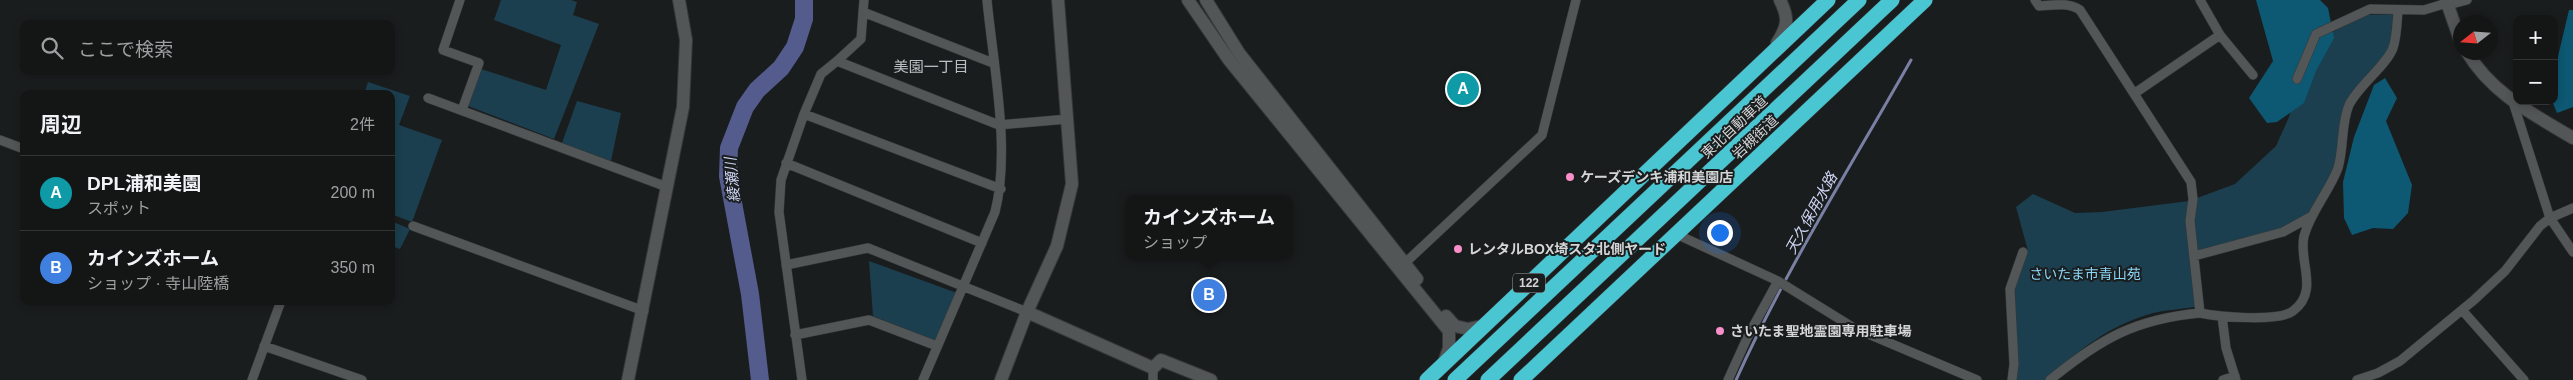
<!DOCTYPE html>
<html lang="ja">
<head>
<meta charset="utf-8">
<style>
	:root { --surface:#141616; --page:#212323; --text:#f1f3f6; --muted:#9d9fa1; --line:#333535; --accent:#7c3aed }
	body { margin:0; font-family:Arial,"Noto Sans JP",sans-serif; background:var(--page); color:var(--text) }
	.controls { position:absolute; right:15px; top:15px; display:grid; overflow:hidden; border-radius:10px; box-shadow:0 2px 8px #0003 }
	.controls button { width:45px; height:45px; display:grid; place-items:center; padding:0; border:0; border-bottom:1px solid var(--line); background:var(--surface); color:var(--text); font:25px sans-serif }
	.compass { position:absolute; left:2453px; top:15px; width:45px; height:45px; border-radius:50%; background:var(--surface); box-shadow:0 2px 8px #0003; rotate:253deg }
	.you { position:absolute; left:1719px; top:232px; width:18px; height:18px; margin:-12px; border:4px solid #fff; border-radius:50%; background:#1a73e8; box-shadow:0 0 0 8px #1a73e833 }
	.badge { display:grid; place-items:center; width:32px; height:32px; border-radius:50%; background:var(--accent); color:#fff; font-size:16px; font-weight:700 }
	.pin { position:absolute; translate:-50% -50%; border:2px solid #fff; box-shadow:0 1px 5px #0006 }
	.popup { position:absolute; left:1125px; top:195px; width:168px; height:65px; box-sizing:border-box; display:grid; place-content:center; border-radius:10px; background:var(--surface); filter:drop-shadow(0 1px 4px #0005); font-size:16px; white-space:nowrap; color:var(--muted) }
	.popup b { font-size:19px; color:var(--text) }
	.popup::after { content:''; position:absolute; left:50%; top:100%; margin-left:-10px; border:10px solid transparent; border-top-color:var(--surface) }
	.list { margin:0; padding:0; list-style:none }
	h2 { display:flex; justify-content:space-between; align-items:center; height:65px; margin:0; padding:0 20px; font-size:21px }
	h2 small { font-size:16px; font-weight:400; color:var(--muted) }
	.list li { display:grid; grid-template-columns:32px 1fr auto; gap:15px; align-items:center; box-sizing:border-box; height:75px; padding:0 20px; border-top:1px solid var(--line) }
	.list b { display:block; font-size:19px; white-space:nowrap }
	.list p { margin:0; font-size:16px; white-space:nowrap; color:var(--muted) }
	.list em { font-size:16px; font-style:normal; color:var(--muted) }
	.icon { flex:none; width:28px; height:28px; fill:none; stroke:currentColor; stroke-width:2; stroke-linecap:round; stroke-linejoin:round }
	.map { position:relative; flex:none; width:2573px; height:380px; overflow:hidden }
	.search { position:absolute; background:var(--surface); box-shadow:0 2px 8px #0003; left:20px; top:20px; width:375px; height:55px; display:flex; align-items:center; gap:12px; box-sizing:border-box; padding:0 18px; border-radius:10px; color:var(--muted); font-size:19px }
	.panel { position:absolute; background:var(--surface); box-shadow:0 2px 8px #0003; left:20px; top:90px; width:375px; height:215px; border-radius:10px }
	.map>svg:first-child { display:block }
	.green { fill:#1b3f4f }
	.forest { fill:#0d5873 }
	.lines { fill:none; stroke-linecap:round; stroke-linejoin:round }
	.stream { stroke:#7a80a3; stroke-width:3 }
	.river { stroke:#545b8d; stroke-width:18 }
	.street-casing { stroke:#363839; stroke-width:10 }
	.secondary-casing { stroke:#363839; stroke-width:14 }
	.highway-casing { stroke:#363839; stroke-width:16 }
	.street { stroke:#525657; stroke-width:9 }
	.secondary { stroke:#525657; stroke-width:12 }
	.highway { stroke:#4ac5d2; stroke-width:15 }
	.poi-dot { fill:#f98fca; stroke:#1a1d1e; stroke-width:2 }
	.labels { text-anchor:middle; dominant-baseline:central; stroke-width:4; stroke-linejoin:round; paint-order:stroke }
	.shield { fill:#1a1d1e; stroke:#9c9e9f; stroke-width:1 }
	.shield-label { font-size:12px; font-weight:bold; fill:#d3d5d6 }
	.street-label { font-size:14px; fill:#d3d5d6; stroke:#1a1d1e }
	.poi-label { font-size:14px; font-weight:bold; fill:#d3d5d6; stroke:#1a1d1e; text-anchor:start }
	.park-label { font-size:14px; fill:#8bd6f8; stroke:#1a1d1e }
	.neighbourhood-label { font-size:15px; fill:#bdc1c3; stroke:#1a1d1e }
	.water-label { font-size:15px; font-style:italic; fill:#cdd3f3; stroke:#1a1d1e }
</style>
</head>
<body>
<div class="map">
<svg width="2573" height="380" viewBox="0 0 2573 380">
	<rect width="100%" height="100%" fill="#1a1d1e"/>
	<path class="green" d="M501,0H571L577,2L573,15L599,24L554,139L468,106L481,69L546,90L561,45L494,20Z
		M2393,14L2390,49L2345,103L2339,153L2325,187L2308,215L2283,229L2189,254L2195,307C2181,309 2166,310 2153,313C2109,325 2078,351 2045,380H2014L2013,290L2028,251L2016,207L2033,194L2075,213L2102,212L2189,201L2235,184L2276,146L2289,117L2299,85L2321,38L2366,15Z
		M368,82L410,96L399,125L442,140L412,222L391,214V94H364Z
		M577,101L621,113L611,161L562,143Z
		M391,221L410,229L400,249L391,246Z
		M869,261L957,293L935,341L873,316Z"/>
	<path class="forest" d="M2256,0H2320L2328,8L2334,38L2316,71L2304,103L2277,122L2267,123L2249,98L2273,61Z
		M2569,10H2573V107L2557,113L2552,101H2554V73Z
		M2385,78L2397,98L2386,121L2412,185L2408,213L2393,229L2373,228L2352,235L2344,218L2343,182L2354,137L2374,85Z"/>
	<g class="lines">
		<path class="stream" d="M1736,380C1786,269 1851,166 1911,60"/>
		<path class="river" d="M760,380L750,294L728,176L729,148L745,107L757,90L781,68L795,47L804,19V0"/>
		<g class="street-casing">
			<path id="street" d="M460,0L443,50L479,63L462,110
				M2035,0L2039,6C2053,5 2069,2 2080,10L2191,182L2193,199L2190,221L2200,313C2135,319 2100,339 2050,380
				M2200,0L2220,35L2253,75
				M2448,5L2467,0
				M863,12L864,0
				M837,61L861,39L863,12L993,63
				M2297,79L2316,34L2370,9L2424,10L2447,3
				M2135,93L2220,35
				M428,98L667,187
				M2513,102L2550,218L2573,252
				M804,114L1001,189
				M0,140L24,149
				M786,163L982,243
				M413,226L644,311
				M1676,234L1778,281L1854,328L1977,380
				M2194,256L2283,232L2312,216
				M1405,263L1542,135L1576,0
				M786,265L868,248L1027,312
				M2462,310L2524,380
				M2200,313C2218,317 2279,322 2293,311C2320,291 2298,261 2304,236C2311,211 2329,192 2338,168C2344,148 2341,123 2349,105C2359,85 2386,66 2393,48C2397,36 2397,22 2398,10
				M2222,316L2226,348L2236,380
				M795,335L869,320L937,346
				M264,346L362,380
				M1153,368V380
				M252,380L281,301
				M802,380L779,212L781,180L804,114L821,74L837,61L999,125L1068,119
				M923,380L995,212C1011,150 993,64 987,0
				M1728,380L1748,336L1778,281
				M2012,380L2014,364L2010,289L2023,252
				M2223,380L2235,376
				M2357,380L2378,373L2400,361L2474,300L2505,271L2540,226L2550,218L2573,208"/>
		</g>
		<g class="secondary-casing">
			<path id="secondary" d="M1188,0L1229,60L1449,331V348L1443,365
				M1206,0L1239,53L1417,279
				M2446,0L2460,40
				M1777,43C1788,26 1789,18 1780,0
				M2467,52C2492,94 2533,114 2573,138
				M1027,312L1153,368L1161,360L1211,380
				M1446,316L1455,326L1468,329L1486,325
				M628,380L683,107L686,40L679,0
				M1001,380L1027,312L1057,246L1072,184L1058,0"/>
		</g>
		<g class="highway-casing">
			<path id="highway" d="M1427,380L1828,0
				M1455,380L1859,0
				M1488,380L1892,0
				M1521,380L1925,0"/>
		</g>
		<use href="#street" class="street"/>
		<use href="#secondary" class="secondary"/>
		<use href="#highway" class="highway"/>
	</g>
	<g class="poi-dot">
		<circle cx="1570" cy="177" r="5"/>
		<circle cx="1458" cy="249" r="5"/>
		<circle cx="1720" cy="331" r="5"/>
	</g>
	<g class="labels">
		<rect class="shield" x="1513" y="273.5" width="32" height="19" rx="4"/>
		<g class="shield-label">
			<text x="1529" y="283">122</text>
		</g>
		<g class="street-label">
			<text transform="translate(1734 127) rotate(-43)">東北自動車道</text>
			<text transform="translate(1755 137) rotate(-43)">岩槻街道</text>
		</g>
		<g class="poi-label">
			<text x="1580" y="177">ケーズデンキ浦和美園店</text>
			<text x="1468" y="249">レンタルBOX埼スタ北側ヤード</text>
			<text x="1730" y="331">さいたま聖地霊園専用駐車場</text>
		</g>
		<g class="park-label">
			<text x="2085" y="274">さいたま市青山苑</text>
		</g>
		<g class="neighbourhood-label">
			<text x="931" y="66">美園一丁目</text>
		</g>
		<g class="water-label">
			<text transform="translate(732 180) rotate(-95)">綾瀬川</text>
			<text transform="translate(1811 213) rotate(-61)">天久保用水路</text>
		</g>
	</g>
</svg>
<div class="controls">
<button>+</button>
<button>−</button>
</div>
<svg class="compass" viewBox="-18 -18 36 36"><path d="M0-13l5 13h-10z" fill="#e53935"/><path d="M0 13l5-13h-10z" fill="#9d9fa1"/></svg>
<div class="you"></div>
<div class="pin badge" style="left:1463px;top:89px;background:#0f9aa8">A</div>
<div class="pin badge" style="left:1209px;top:295px;background:#3f7fe0">B</div>
<div class="popup"><b>カインズホーム</b>ショップ</div>
<div class="search"><svg class="icon" aria-label="search" viewBox="0 0 24 24"><circle cx="10" cy="10" r="6"/><path d="M15 15l6 6"/></svg>ここで検索</div>
<section class="panel">
<h2>周辺<small>2件</small></h2>
<ul class="list">
<li><span class="badge" style="background:#0f9aa8">A</span><div><b>DPL浦和美園</b><p>スポット</p></div><em>200 m</em></li>
<li><span class="badge" style="background:#3f7fe0">B</span><div><b>カインズホーム</b><p>ショップ · 寺山陸橋</p></div><em>350 m</em></li>
</ul>
</section>
</div>
</body>
</html>
